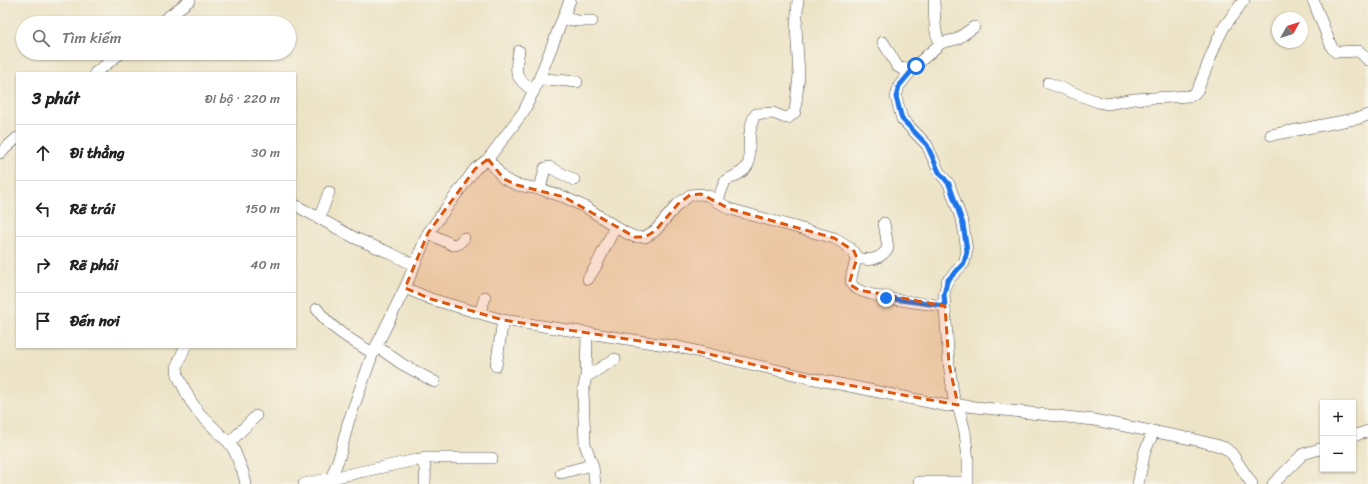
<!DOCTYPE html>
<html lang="vi">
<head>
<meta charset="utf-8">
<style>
	:root { --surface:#fff; --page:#f6f6f6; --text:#222; --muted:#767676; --line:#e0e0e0 }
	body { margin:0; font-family:Sriracha,sans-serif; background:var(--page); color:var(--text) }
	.controls { position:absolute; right:12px; bottom:12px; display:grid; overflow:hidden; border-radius:0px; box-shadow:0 1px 3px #0004 }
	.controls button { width:36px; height:36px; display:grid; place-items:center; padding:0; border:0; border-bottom:1px solid var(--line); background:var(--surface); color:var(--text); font:20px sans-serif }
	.compass { position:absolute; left:1272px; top:12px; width:36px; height:36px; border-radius:50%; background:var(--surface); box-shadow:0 1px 3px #0004; rotate:51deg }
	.stop { position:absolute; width:12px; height:12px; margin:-9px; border:3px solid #1a73e8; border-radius:50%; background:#fff }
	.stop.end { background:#1a73e8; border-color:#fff; box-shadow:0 1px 4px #0008 }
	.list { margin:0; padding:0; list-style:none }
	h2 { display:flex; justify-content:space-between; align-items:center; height:52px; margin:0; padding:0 16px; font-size:17px }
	h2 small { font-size:13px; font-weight:400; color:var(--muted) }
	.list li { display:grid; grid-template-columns:26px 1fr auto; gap:12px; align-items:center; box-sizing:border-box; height:56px; padding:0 16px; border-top:1px solid var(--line) }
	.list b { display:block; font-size:15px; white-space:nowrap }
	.list em { font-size:13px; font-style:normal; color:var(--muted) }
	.icon { flex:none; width:22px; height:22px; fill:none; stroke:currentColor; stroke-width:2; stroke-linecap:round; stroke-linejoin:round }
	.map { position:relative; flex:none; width:1368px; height:484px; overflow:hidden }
	.search { position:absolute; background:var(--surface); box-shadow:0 1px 3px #0004; left:16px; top:16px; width:280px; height:44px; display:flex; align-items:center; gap:10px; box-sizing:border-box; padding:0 14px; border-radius:22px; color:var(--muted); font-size:15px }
	.panel { position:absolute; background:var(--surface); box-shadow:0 1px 3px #0004; left:16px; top:72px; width:280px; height:276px; border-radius:0px }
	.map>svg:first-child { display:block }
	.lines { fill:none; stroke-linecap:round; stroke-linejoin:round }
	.minor-casing { stroke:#484742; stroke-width:12 }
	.minor { stroke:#fff; stroke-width:11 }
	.route { stroke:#1a73e8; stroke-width:5 }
	.marked { fill:#df570e; fill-opacity:0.2; stroke:#df570e; stroke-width:3; stroke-dasharray:8 5; stroke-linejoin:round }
</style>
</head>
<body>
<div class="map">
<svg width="1368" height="484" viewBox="0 0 1368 484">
	<rect width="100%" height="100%" fill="#f7f3e8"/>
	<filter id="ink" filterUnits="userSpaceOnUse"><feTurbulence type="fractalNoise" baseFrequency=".025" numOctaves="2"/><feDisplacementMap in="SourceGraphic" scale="8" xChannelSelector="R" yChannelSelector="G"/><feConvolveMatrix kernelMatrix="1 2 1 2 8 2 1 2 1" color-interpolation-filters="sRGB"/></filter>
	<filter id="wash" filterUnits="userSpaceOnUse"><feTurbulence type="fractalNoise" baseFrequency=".012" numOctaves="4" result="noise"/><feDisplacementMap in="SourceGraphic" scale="16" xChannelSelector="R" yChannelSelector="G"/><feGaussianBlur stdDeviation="0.9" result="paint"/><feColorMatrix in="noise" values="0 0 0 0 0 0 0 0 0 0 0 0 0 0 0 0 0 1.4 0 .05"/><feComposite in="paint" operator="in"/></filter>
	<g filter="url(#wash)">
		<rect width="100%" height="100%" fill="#ede4c7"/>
	</g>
	<g filter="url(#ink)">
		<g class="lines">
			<g class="minor-casing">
				<path id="minor" d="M934,0C935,11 933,36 941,43L957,39L974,27
					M1313,0L1332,48L1336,52L1359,51L1368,60
					M175,12L180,23
					M563,18L578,21H592
					M160,23L190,0
					M883,42L897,66L902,69L915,66
					M941,43L915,66L899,86L896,97L902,119L927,145L939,172L949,184L963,224L967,251L964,263L947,281L944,295L949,364L954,400L958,405L965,432L968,461V484
					M519,51C514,72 515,79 534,91
					M95,73L121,53
					M539,79L558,80L577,82
					M1048,83L1098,102L1107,104L1134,99L1190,96L1195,93L1198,89L1217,41L1224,27L1244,0
					M1271,135L1359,118L1368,115
					M0,153L17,138
					M488,159L504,179L517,185L540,189L564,197L587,208L624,232L635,237H645L655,231L678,204L690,195L701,194L709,196L730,209L834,238C844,243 852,248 857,258C855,264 849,280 852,285C860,297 928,304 945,306
					M540,189L545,168L549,167L574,180
					M717,202L725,181C734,176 746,172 749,162C749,149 748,124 756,114L773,113L783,117L788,118L795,112L799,75L796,27L798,0
					M295,205L355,238L390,253L414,265
					M319,219L329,192
					M428,233L453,245L458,244L464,238
					M857,258C870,261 880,260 888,248L884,223
					M588,279L596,266L615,227
					M405,288L431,299L503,320L679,347L810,378L948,406L958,405L1094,420L1192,439L1216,445L1225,448L1232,454L1252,484
					M317,309C330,328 352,341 373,353
					M480,313L485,297
					M587,333L586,377L583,391L585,444L593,467L595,484
					M376,346L402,364L435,382
					M185,347L177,366L178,376L190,400L200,414L229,443L234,450L243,472L246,484
					M496,366L503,320
					M586,377L615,359
					M1353,436L1368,431
					M229,443L256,416
					M421,460L425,458H492
					M561,473L584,467L591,462
					M919,482H968
					M304,484L416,460C428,460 425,475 425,484
					M329,484L340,455L348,423L373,353L405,288L428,233L475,169L488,159L524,111L539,79L570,0
					M1138,484L1145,451L1154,431
					M1273,484L1303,454L1323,448"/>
			</g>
			<use href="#minor" class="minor"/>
		</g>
	</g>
	<g class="lines" filter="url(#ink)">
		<path class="route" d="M886,298L945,306L944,295L947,281L964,263L967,251L963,224L949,184L939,172L927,145L902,119L896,97L899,86L916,66"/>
	</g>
	<path class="marked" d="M488,159L504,179L517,185L564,197L635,237H645L655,231L678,204L690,195L701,194L730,209L834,238L854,251L857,258L849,284L859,290L945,306L949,364L958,405L810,378L679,347L503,320L431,299L405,288L428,233L475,169Z"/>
</svg>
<div class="controls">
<button>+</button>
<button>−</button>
</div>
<svg class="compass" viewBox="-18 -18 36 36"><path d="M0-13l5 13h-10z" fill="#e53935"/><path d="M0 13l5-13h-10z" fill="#767676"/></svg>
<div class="stop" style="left:916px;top:66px"></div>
<div class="stop end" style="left:886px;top:298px"></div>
<div class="search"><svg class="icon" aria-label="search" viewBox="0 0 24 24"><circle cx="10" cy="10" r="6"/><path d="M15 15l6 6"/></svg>Tìm kiếm</div>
<section class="panel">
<h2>3 phút<small>Đi bộ · 220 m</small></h2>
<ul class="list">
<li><svg class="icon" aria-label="ahead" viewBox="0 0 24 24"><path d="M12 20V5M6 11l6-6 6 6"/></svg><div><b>Đi thẳng</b></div><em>30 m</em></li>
<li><svg class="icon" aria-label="left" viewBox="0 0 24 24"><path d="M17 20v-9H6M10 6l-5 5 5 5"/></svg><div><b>Rẽ trái</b></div><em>150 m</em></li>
<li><svg class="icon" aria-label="right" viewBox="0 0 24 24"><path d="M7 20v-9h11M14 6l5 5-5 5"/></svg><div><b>Rẽ phải</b></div><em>40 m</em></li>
<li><svg class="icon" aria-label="arrive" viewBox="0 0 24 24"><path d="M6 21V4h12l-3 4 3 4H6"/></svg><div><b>Đến nơi</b></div></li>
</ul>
</section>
</div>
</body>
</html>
